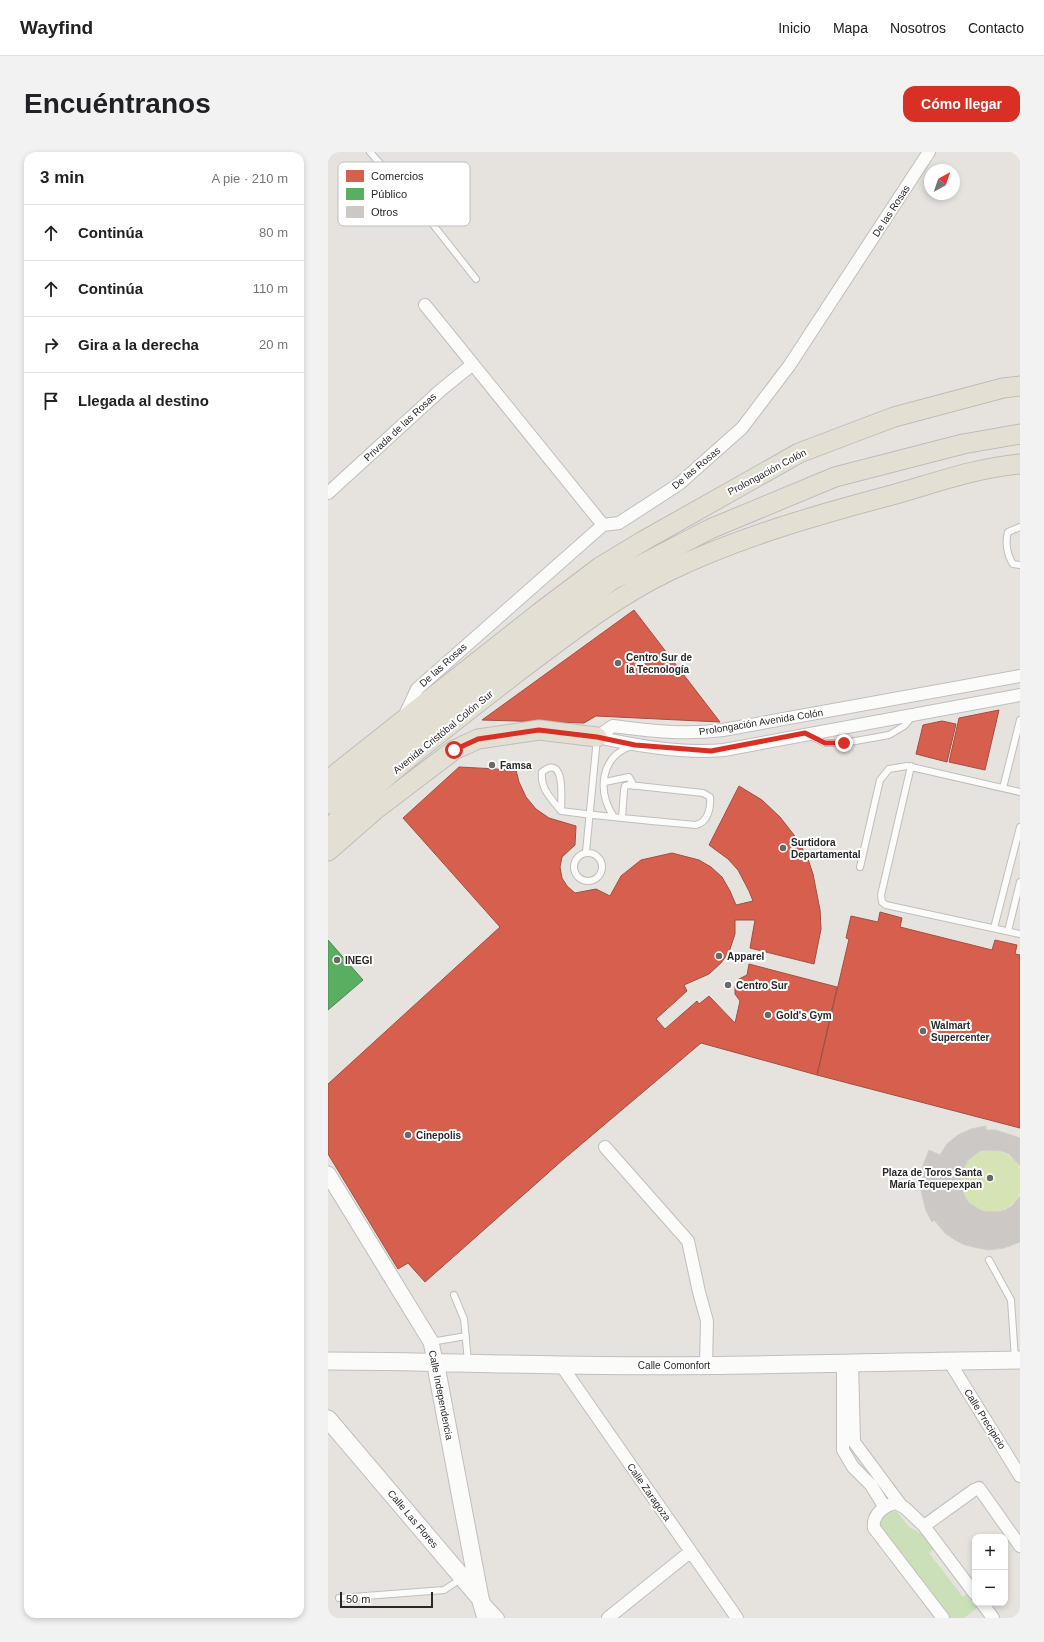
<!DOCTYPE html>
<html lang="es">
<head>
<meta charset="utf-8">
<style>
	:root { --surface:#fff; --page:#f2f2f2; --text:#202124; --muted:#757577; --line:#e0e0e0; --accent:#d93025 }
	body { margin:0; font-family:Arial,sans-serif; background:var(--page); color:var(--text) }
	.controls { position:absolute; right:12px; bottom:12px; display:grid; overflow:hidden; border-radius:8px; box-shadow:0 2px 6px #0003 }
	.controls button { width:36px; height:36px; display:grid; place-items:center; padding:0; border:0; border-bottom:1px solid var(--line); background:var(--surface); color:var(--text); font:20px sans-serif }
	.compass { position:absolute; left:596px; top:12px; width:36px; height:36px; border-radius:50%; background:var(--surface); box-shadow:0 2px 6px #0003; rotate:40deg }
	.scale { position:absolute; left:12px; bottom:10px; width:93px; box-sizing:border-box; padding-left:4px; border:2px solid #282828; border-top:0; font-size:11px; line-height:14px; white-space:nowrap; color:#282828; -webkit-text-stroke:3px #fff; paint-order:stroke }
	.stop { position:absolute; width:12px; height:12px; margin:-9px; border:3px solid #d93025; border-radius:50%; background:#fff }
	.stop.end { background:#d93025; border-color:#fff; box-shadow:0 1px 4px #0008 }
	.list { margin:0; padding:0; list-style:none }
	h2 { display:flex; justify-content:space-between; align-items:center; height:52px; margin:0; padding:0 16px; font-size:17px }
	h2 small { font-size:13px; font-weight:400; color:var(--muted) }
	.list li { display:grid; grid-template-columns:26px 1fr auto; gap:12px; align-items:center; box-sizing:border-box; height:56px; padding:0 16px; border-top:1px solid var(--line) }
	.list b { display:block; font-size:15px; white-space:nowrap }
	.list em { font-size:13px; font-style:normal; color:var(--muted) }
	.icon { flex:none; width:22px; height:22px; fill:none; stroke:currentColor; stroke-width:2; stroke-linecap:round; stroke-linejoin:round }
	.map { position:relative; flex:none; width:692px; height:1466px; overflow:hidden; border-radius:12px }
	header { display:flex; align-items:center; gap:24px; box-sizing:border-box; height:56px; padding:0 20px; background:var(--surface); border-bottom:1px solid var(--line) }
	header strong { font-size:19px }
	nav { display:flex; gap:22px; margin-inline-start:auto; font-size:14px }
	.intro { display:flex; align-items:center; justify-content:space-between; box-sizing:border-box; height:96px; padding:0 24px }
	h1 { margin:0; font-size:28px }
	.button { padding:10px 18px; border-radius:12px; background:var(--accent); color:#fff; font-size:14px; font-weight:700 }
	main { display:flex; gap:24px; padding:0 24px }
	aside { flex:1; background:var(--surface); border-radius:12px; box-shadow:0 2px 6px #0003 }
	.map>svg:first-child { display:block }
	.green { fill:#cbe0b8 }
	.pitch { fill:#d6e4b5 }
	.shops { fill:#d6604d; stroke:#a24f42 }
	.public { fill:#5aae61; stroke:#4b8650 }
	.building { fill:#cbc8c5; stroke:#d1ceca }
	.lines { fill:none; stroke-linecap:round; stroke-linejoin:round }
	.service-casing { stroke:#c0bebf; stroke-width:8 }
	.minor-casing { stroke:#c0bebf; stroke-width:14 }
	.tertiary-casing { stroke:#c0bebf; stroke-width:17 }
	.secondary-casing { stroke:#c0bebf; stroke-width:19 }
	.primary-casing { stroke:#bfbdbc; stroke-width:21 }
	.service { stroke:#fbfbfa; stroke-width:6 }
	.minor { stroke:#fbfbfa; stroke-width:12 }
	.tertiary { stroke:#fbfbfa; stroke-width:15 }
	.secondary { stroke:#fbfbfa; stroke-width:17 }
	.primary { stroke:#e4dfd3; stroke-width:19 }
	.route { stroke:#d93025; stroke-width:5 }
	.poi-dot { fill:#6a6968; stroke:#fff; stroke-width:1.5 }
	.labels { text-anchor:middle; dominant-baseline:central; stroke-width:4; stroke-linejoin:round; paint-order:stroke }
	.street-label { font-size:10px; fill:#282828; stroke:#fff }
	.poi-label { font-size:10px; font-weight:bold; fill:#282828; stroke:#fff; text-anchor:start }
	.key { fill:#fff; stroke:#bebebe; stroke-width:1 }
	.key-label { font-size:11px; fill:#282828 }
</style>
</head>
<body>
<header>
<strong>Wayfind</strong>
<nav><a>Inicio</a><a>Mapa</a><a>Nosotros</a><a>Contacto</a></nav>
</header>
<div class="intro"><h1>Encuéntranos</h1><a class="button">Cómo llegar</a></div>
<main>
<aside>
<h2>3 min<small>A pie · 210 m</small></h2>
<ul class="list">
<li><svg class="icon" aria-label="ahead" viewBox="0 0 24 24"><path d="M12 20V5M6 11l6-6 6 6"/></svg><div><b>Continúa</b></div><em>80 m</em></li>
<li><svg class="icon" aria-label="ahead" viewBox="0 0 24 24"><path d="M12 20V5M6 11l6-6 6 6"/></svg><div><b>Continúa</b></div><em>110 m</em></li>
<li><svg class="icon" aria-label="right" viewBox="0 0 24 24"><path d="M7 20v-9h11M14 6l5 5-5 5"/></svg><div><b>Gira a la derecha</b></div><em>20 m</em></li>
<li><svg class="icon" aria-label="arrive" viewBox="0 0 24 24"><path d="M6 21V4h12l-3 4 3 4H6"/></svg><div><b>Llegada al destino</b></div></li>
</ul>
</aside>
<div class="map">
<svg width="692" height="1466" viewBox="0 0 692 1466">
	<rect width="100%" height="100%" fill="#e6e2de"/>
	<path class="green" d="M562,1358L569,1360L581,1375L596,1383L606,1397L601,1401L635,1445L640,1441L650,1455L636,1466H618L550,1375V1368Z"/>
	<path class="pitch" d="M632 1029a31 31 0 1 1 62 0a31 31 0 1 1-62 0Z"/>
	<path class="shops" d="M306,458L392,570L268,564L256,571L154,568Z
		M671,558L657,618L621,610L631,566Z
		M614,569L628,572L619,610L588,602L595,573Z
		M131,615L188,618L191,630L198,645L208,657L221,666L248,674L247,693L234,705L232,715L234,726L239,734L247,741L268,737L282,744L293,724L313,708L344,701L371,708L383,715L394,725L402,739L408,753L425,749L421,739L410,718L400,707L381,693L411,634L434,648L452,665L466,683L479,704L485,722L492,758L493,777L486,812L422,796L427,768H407V782L401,800L393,811L381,822L356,833L359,839L328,867L337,877L369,849L371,852L381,844L407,871L412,849L407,842V834L411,827L419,823L421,812L509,835L489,923L373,891L237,1006L97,1130L80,1111L70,1117L0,1002V932L172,775L75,666Z
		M552,760L574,766L572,775L664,798L667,788L689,793L687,802L692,803V976L489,923L521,787L518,786L523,764L550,770Z"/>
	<path class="public" d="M0,788L35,828L0,858Z"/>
	<path class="building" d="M658,974V978H668L692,986V1014L681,1002L674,999L659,998L652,999L640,1008L633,1022L632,1030L637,1045L641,1051L654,1059L670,1060L677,1058L684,1054L692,1044V1090L676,1096L660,1098L637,1093L627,1088L617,1081L606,1068L604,1070L598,1059L592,1035L595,1013L601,998L612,1003L619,992L630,983L643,977Z"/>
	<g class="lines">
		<g class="service-casing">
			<path id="service" d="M42,0L103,70L148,127
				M692,375L680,380C677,390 679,403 685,412L692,413
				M482,584L497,591H516L561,583L576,574L584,565
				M583,614L553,743L554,750L558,753L692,782
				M277,630L301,625L306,634
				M675,636L692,568
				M233,659C233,648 238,601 214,620C212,637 223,646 233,659C278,665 323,669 368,673C380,670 383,656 382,645L375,641L301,633L297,634L296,638L294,666
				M286,665C269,640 272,605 303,594
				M258,700L269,586
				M246 715a14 14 0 1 1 28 0a14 14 0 1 1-28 0Z
				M532,715L552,628L561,617L579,614L692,640
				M666,776L692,675
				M680,779L692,730
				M661,1108L683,1148L687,1207
				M126,1143L136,1167L140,1210
				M103,1190L138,1184
				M11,1446L116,1438L133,1427"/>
		</g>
		<g class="minor-casing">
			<path id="minor" d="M97,153L275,373
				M0,341L114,237L145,212
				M76,565L89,537L275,373L291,371L351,332L414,276L461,214L601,0
				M269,585L285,574C322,579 358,583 395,578L692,524
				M269,585C309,594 355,602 396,598L692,543
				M277,995L360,1089L371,1140L379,1169L378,1213
				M621,1209L692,1324
				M515,1211V1298L525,1315L543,1333L556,1354
				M524,1211L526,1290L572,1352
				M233,1213L409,1466
				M596,1374L577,1356L568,1351C556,1353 544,1363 546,1376L615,1466
				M647,1442L596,1374L646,1338L651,1336L692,1394
				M155,1450L170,1466
				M654,1451L665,1466
				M280,1466L362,1400"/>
		</g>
		<g class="tertiary-casing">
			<path id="tertiary" d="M0,1022L103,1190L107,1209"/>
		</g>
		<g class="secondary-casing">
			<path id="secondary" d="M0,1209C78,1209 155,1212 233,1213C386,1216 539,1210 692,1208
				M107,1209L152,1446L158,1466
				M0,1267L151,1445"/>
		</g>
		<g class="primary-casing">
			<path id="primary" d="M0,630L10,620L211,461L272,415L315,389L471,301L566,265L675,236L692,234
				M0,652L21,632L151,529L222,473L284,428L382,377L507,325L635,292L692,282
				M0,677C60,620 126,569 191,519C239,483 287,445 341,419C411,385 489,363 564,343C607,331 647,316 692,312
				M0,699L47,658L126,598L150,587L211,578L269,585"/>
		</g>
		<use href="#service" class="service"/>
		<use href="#minor" class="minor"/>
		<use href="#tertiary" class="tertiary"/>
		<use href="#secondary" class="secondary"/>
		<use href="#primary" class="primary"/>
	</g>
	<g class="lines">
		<path class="route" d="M126,598L150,587L211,578L269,585L307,593L383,599L477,581L497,591H516"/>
	</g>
	<g class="poi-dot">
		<circle cx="290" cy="511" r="4"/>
		<circle cx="164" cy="613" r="4"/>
		<circle cx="455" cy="696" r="4"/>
		<circle cx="391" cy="804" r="4"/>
		<circle cx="9" cy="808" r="4"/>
		<circle cx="400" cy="833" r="4"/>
		<circle cx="440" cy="863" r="4"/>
		<circle cx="595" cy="879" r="4"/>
		<circle cx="80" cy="983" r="4"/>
		<circle cx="662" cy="1026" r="4"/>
	</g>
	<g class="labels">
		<g class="street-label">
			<text transform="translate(563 59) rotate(-57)">De las Rosas</text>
			<text transform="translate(72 275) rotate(-43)">Privada de las Rosas</text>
			<text transform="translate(368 316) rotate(-40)">De las Rosas</text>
			<text transform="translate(439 320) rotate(-28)">Prolongación Colón</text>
			<text transform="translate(115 513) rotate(-42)">De las Rosas</text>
			<text transform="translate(433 570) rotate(-9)">Prolongación Avenida Colón</text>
			<text transform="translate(115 580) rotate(-39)">Avenida Cristóbal Colón Sur</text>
			<text x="346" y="1213">Calle Comonfort</text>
			<text transform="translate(113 1243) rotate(79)">Calle Independencia</text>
			<text transform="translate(657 1267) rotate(58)">Calle Precipicio</text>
			<text transform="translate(321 1340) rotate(55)">Calle Zaragoza</text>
			<text transform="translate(85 1367) rotate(50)">Calle Las Flores</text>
		</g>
		<g class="poi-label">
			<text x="298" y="505">Centro Sur de<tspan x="298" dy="12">la Tecnología</tspan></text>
			<text x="172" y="613">Famsa</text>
			<text x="463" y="690">Surtidora<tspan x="463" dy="12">Departamental</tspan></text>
			<text x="399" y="804">Apparel</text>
			<text x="17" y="808">INEGI</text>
			<text x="408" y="833">Centro Sur</text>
			<text x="448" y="863">Gold's Gym</text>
			<text x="603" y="873">Walmart<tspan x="603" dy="12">Supercenter</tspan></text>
			<text x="88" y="983">Cinepolis</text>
			<text x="654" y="1020" text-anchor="end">Plaza de Toros Santa<tspan x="654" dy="12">María Tequepexpan</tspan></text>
		</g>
	</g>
	<rect x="10" y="10" width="132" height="64" rx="6" class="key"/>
	<rect x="18" y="18" width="18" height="12" fill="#d6604d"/>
	<rect x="18" y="36" width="18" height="12" fill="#5aae61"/>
	<rect x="18" y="54" width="18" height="12" fill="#cbc8c5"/>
	<g class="key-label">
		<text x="43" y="28">Comercios</text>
		<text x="43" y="46">Público</text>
		<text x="43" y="64">Otros</text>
	</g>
</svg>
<div class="controls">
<button>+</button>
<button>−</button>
</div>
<svg class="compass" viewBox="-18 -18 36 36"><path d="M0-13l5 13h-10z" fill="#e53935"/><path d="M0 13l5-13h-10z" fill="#757577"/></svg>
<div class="scale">50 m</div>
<div class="stop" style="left:126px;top:598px"></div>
<div class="stop end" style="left:516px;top:591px"></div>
</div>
</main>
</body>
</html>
